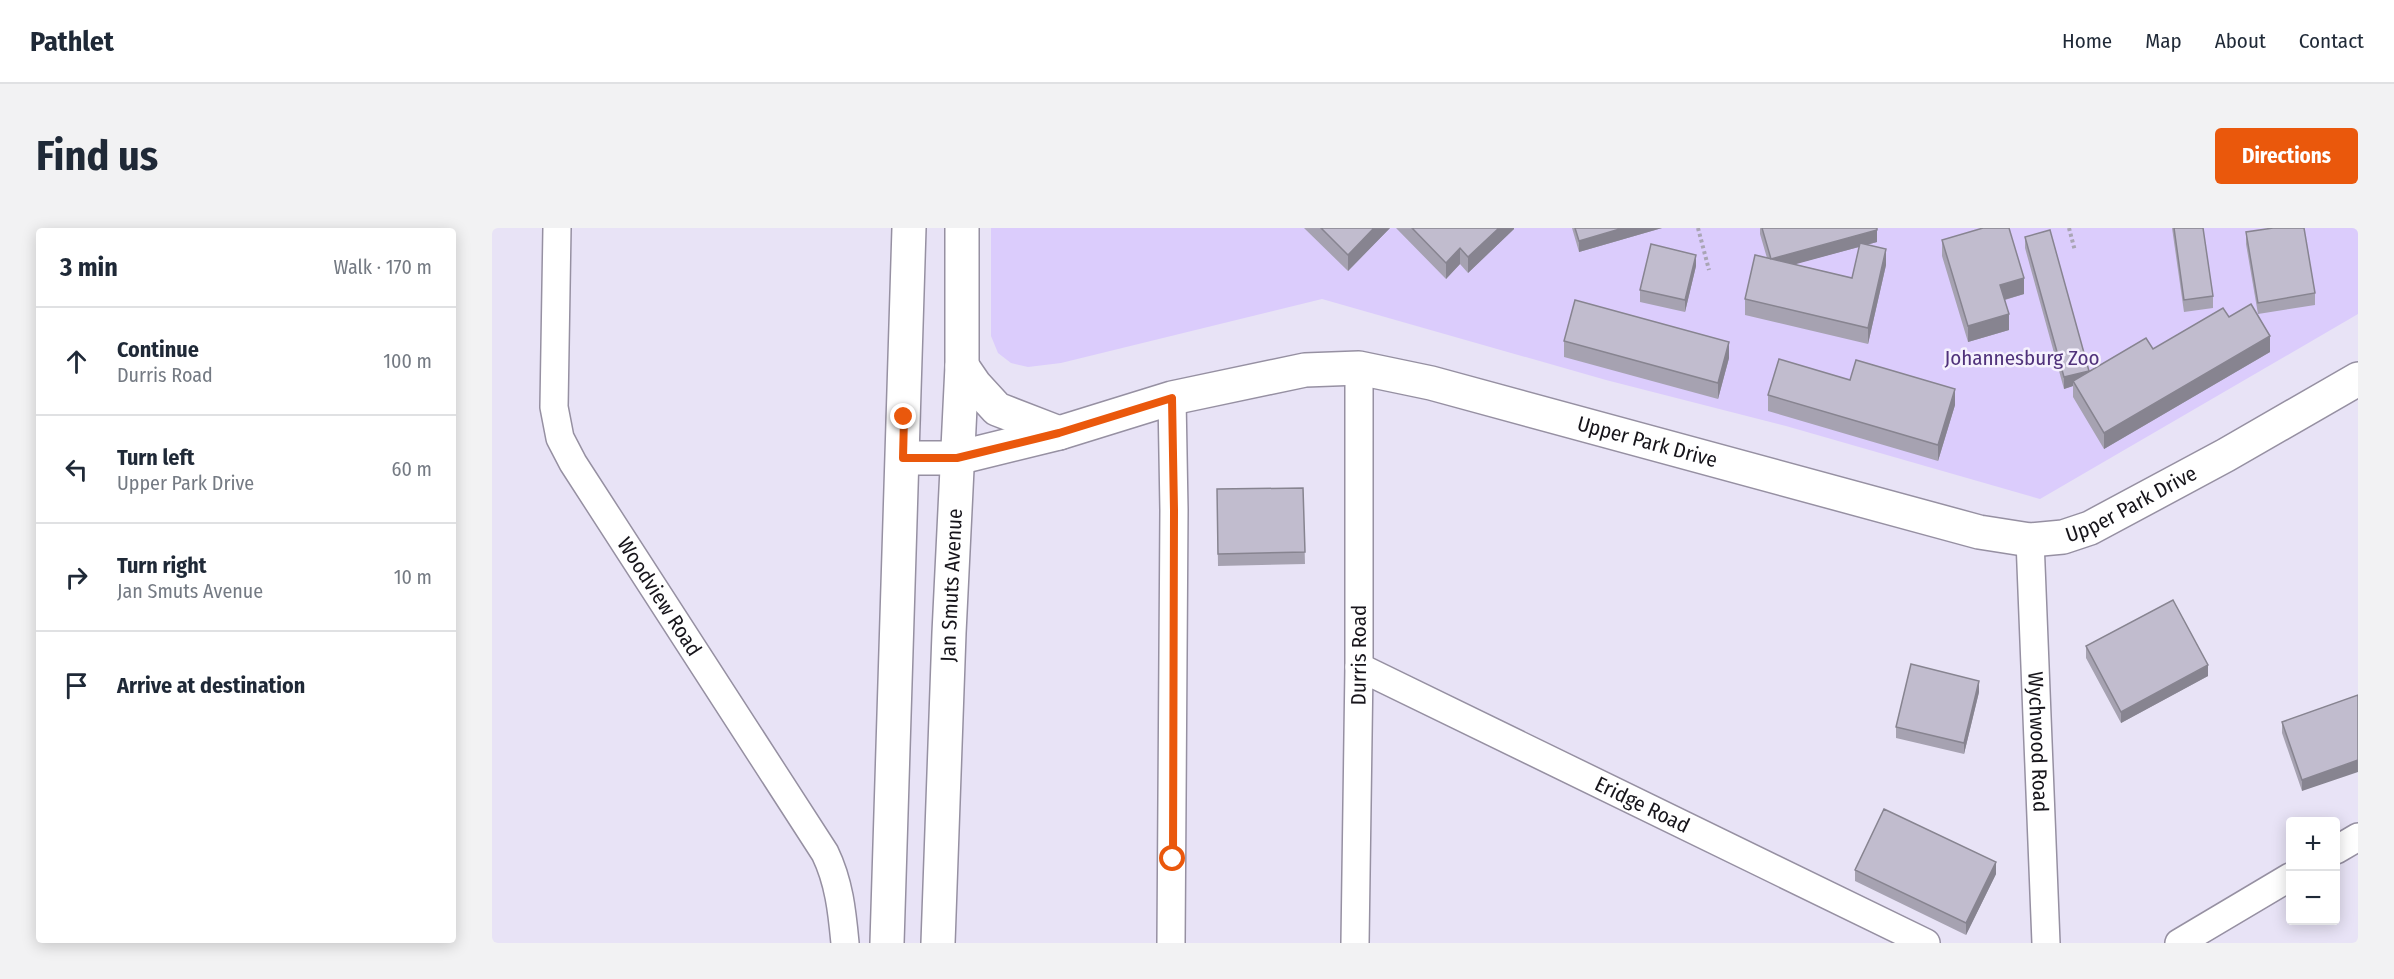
<!DOCTYPE html>
<html lang="en">
<head>
<meta charset="utf-8">
<style>
	:root { --surface:#fff; --page:#f2f2f3; --text:#1f2937; --muted:#747a83; --line:#e0e1e3; --accent:#ea580c }
	body { margin:0; font-family:"Fira Sans Condensed",sans-serif; background:var(--page); color:var(--text) }
	.controls { position:absolute; right:18px; bottom:18px; display:grid; overflow:hidden; border-radius:6px; box-shadow:0 3px 15px #0003 }
	.controls button { width:54px; height:54px; display:grid; place-items:center; padding:0; border:0; border-bottom:2px solid var(--line); background:var(--surface); color:var(--text); font:30px sans-serif }
	.stop { position:absolute; width:18px; height:18px; margin:-14px; border:4px solid #ea580c; border-radius:50%; background:#fff }
	.stop.end { background:#ea580c; border-color:#fff; box-shadow:0 2px 6px #0008 }
	.list { margin:0; padding:0; list-style:none }
	h2 { display:flex; justify-content:space-between; align-items:center; height:78px; margin:0; padding:0 24px; font-size:26px }
	h2 small { font-size:20px; font-weight:400; color:var(--muted) }
	.list li { display:grid; grid-template-columns:39px 1fr auto; gap:18px; align-items:center; box-sizing:border-box; height:108px; padding:0 24px; border-top:2px solid var(--line) }
	.list b { display:block; font-size:22px; white-space:nowrap }
	.list p { margin:0; font-size:20px; white-space:nowrap; color:var(--muted) }
	.list em { font-size:20px; font-style:normal; color:var(--muted) }
	.icon { flex:none; width:33px; height:33px; fill:none; stroke:currentColor; stroke-width:2; stroke-linecap:round; stroke-linejoin:round }
	.map { position:relative; flex:none; width:1866px; height:715px; overflow:hidden; border-radius:6px }
	header { display:flex; align-items:center; gap:36px; box-sizing:border-box; height:84px; padding:0 30px; background:var(--surface); border-bottom:2px solid var(--line) }
	header strong { font-size:28px }
	nav { display:flex; gap:33px; margin-inline-start:auto; font-size:21px }
	.intro { display:flex; align-items:center; justify-content:space-between; box-sizing:border-box; height:144px; padding:0 36px }
	h1 { margin:0; font-size:42px }
	.button { padding:15px 27px; border-radius:6px; background:var(--accent); color:#fff; font-size:21px; font-weight:700 }
	main { display:flex; gap:36px; padding:0 36px }
	aside { flex:1; background:var(--surface); border-radius:6px; box-shadow:0 3px 15px #0003 }
	.map>svg:first-child { display:block }
	.green { fill:#dbccfc }
	.lines { fill:none; stroke-linecap:round; stroke-linejoin:round }
	.minor-casing { stroke:#9690a2; stroke-width:30 }
	.secondary-casing { stroke:#9690a2; stroke-width:36 }
	.path { stroke:#a9a5b4; stroke-width:4; stroke-dasharray:3 3; stroke-linecap:butt }
	.minor { stroke:#fff; stroke-width:27 }
	.secondary { stroke:#fff; stroke-width:33 }
	.wall { fill:#a6a2b1; fill-rule:evenodd }
	.shaded-wall { fill:#878490 }
	.building { fill:#c1bcce; stroke:#878490; stroke-width:1.5 }
	.route { stroke:#ea580c; stroke-width:8 }
	.labels { text-anchor:middle; dominant-baseline:central; stroke-width:5; stroke-linejoin:round; paint-order:stroke }
	.park-label { font-size:21px; fill:#50327b; stroke:#f5f1fd }
	.street-label { font-size:21px; fill:#16141a; stroke:#f5f1fd }
</style>
</head>
<body>
<header>
<strong>Pathlet</strong>
<nav><a>Home</a><a>Map</a><a>About</a><a>Contact</a></nav>
</header>
<div class="intro"><h1>Find us</h1><a class="button">Directions</a></div>
<main>
<aside>
<h2>3 min<small>Walk · 170 m</small></h2>
<ul class="list">
<li><svg class="icon" aria-label="ahead" viewBox="0 0 24 24"><path d="M12 20V5M6 11l6-6 6 6"/></svg><div><b>Continue</b><p>Durris Road</p></div><em>100 m</em></li>
<li><svg class="icon" aria-label="left" viewBox="0 0 24 24"><path d="M17 20v-9H6M10 6l-5 5 5 5"/></svg><div><b>Turn left</b><p>Upper Park Drive</p></div><em>60 m</em></li>
<li><svg class="icon" aria-label="right" viewBox="0 0 24 24"><path d="M7 20v-9h11M14 6l5 5-5 5"/></svg><div><b>Turn right</b><p>Jan Smuts Avenue</p></div><em>10 m</em></li>
<li><svg class="icon" aria-label="arrive" viewBox="0 0 24 24"><path d="M6 21V4h12l-3 4 3 4H6"/></svg><div><b>Arrive at destination</b></div></li>
</ul>
</aside>
<div class="map">
<svg width="1866" height="715" viewBox="0 0 1866 715">
	<rect width="100%" height="100%" fill="#e8e3f6"/>
	<path class="green" d="M499,0H1866V86L1548,271L1294,198L1114,152L830,71L569,135L536,139L519,135L506,125L499,108Z"/>
	<g class="lines">
		<g class="minor-casing">
			<g id="minor">
				<path id="s1" d="M65,0L62,179L68,210L81,235L333,625C347,654 350,683 353,715"/>
				<path id="s2" d="M1538,312L1554,715"/>
				<path id="s3" d="M867,439L1434,715"/>
				<path d="M1844,622L1866,609"/>
				<path d="M679,715L682,282L680,170"/>
				<path id="s4" d="M863,715L867,439V140"/>
				<path d="M1687,715L1798,649"/>
			</g>
		</g>
		<g class="secondary-casing">
			<g id="secondary">
				<path d="M470,138L483,157L505,181L567,205"/>
				<path id="s5" d="M411,230H465L567,205L680,170L813,142L867,140L939,155L1487,304L1538,312L1571,309L1598,300L1734,227L1866,151"/>
				<path d="M395,715L417,0"/>
				<path id="s6" d="M446,715L457,405L470,138V0"/>
			</g>
		</g>
		<path class="path" d="M1206,0L1217,42
			M1577,0L1583,23"/>
		<use href="#minor" class="minor"/>
		<use href="#secondary" class="secondary"/>
	</g>
	<path class="wall" d="M812,0H898L856,43Z
		M904,0H1022V1L976,45L968,36L954,51Z
		M1080,0H1170L1087,24Z
		M1268,0H1385V14L1374,17L1394,37L1376,116L1253,87V71L1275,30L1268,6ZM1367,19L1360,50L1302,36Z
		M1680,0H1711L1721,68V80L1692,84Z
		M1754,4L1823,65V77L1766,86L1754,16Z
		M1533,9L1597,143L1661,121L1737,89L1778,124L1612,221L1581,169V158L1572,161L1533,20Z
		M1450,12L1532,66L1513,72L1517,102L1476,114L1450,28Z
		M1204,38L1193,84L1148,74V62Z
		M1072,113L1237,130L1226,171L1072,129Z
		M1358,152L1463,177L1446,233L1276,183V167Z
		M811,260L813,336L726,338L725,261Z
		M1594,418L1716,448L1629,495L1594,430Z
		M1487,464L1472,526L1404,510V499Z
		M1866,467L1810,563L1790,505V494Z
		M1363,642L1504,646L1474,707L1363,653Z"/>
	<path class="shaded-wall" d="M882,0H898L856,43V27Z
		M1007,0H1022V1L976,45V29Z
		M1131,0H1170L1087,24V13Z
		M1385,2V14L1279,43V31Z
		M968,20V36L954,51V35Z
		M1394,21V37L1376,116V100Z
		M1204,27V38L1193,84V72Z
		M1532,50V66L1508,73V57Z
		M1517,86V102L1476,114V98Z
		M1778,108V124L1612,221V205Z
		M1237,114V130L1226,171V155Z
		M1597,143L1581,153V158L1572,161V149Z
		M1463,161V177L1446,233V217Z
		M1716,437V448L1629,495V484Z
		M1487,453V464L1472,526V515Z
		M1866,532V544L1810,563V552Z
		M1504,634V646L1474,707V695Z"/>
	<path class="building" d="M829,0H882L856,27Z
		M920,0H1007L976,29L968,20L954,35Z
		M1083,0H1131L1087,13Z
		M1270,0H1385V2L1279,31Z
		M1491,0H1517L1532,50L1508,57L1517,86L1476,98L1450,12Z
		M1682,0H1711L1721,68L1692,72Z
		M1781,0H1812L1823,65L1766,75L1754,4Z
		M1558,2L1597,143L1572,149L1533,9Z
		M1368,15L1394,21L1376,100L1253,71L1263,27L1360,50Z
		M1159,16L1204,27L1193,72L1148,62Z
		M1083,72L1237,114L1226,155L1072,113Z
		M1759,76L1778,108L1612,205L1581,153L1654,110L1661,121L1731,80L1737,89Z
		M1287,131L1358,152L1364,132L1463,161L1446,217L1276,167Z
		M811,260L813,324L726,326L725,261Z
		M1681,372L1716,437L1629,484L1594,418Z
		M1419,436L1487,453L1472,515L1404,499Z
		M1866,467V532L1810,552L1790,494Z
		M1392,581L1504,634L1474,695L1363,642Z"/>
	<g class="lines">
		<path class="route" d="M412,189L411,230H465L567,205L680,170L682,282L681,631"/>
	</g>
	<g class="labels">
		<g class="park-label">
			<text x="1530" y="130">Johannesburg Zoo</text>
		</g>
		<g class="street-label">
			<text stroke="none"><textPath href="#s5" startOffset="765">Upper Park Drive</textPath></text>
			<text stroke="none"><textPath href="#s5" startOffset="1269">Upper Park Drive</textPath></text>
			<text stroke="none"><textPath href="#s6" startOffset="358">Jan Smuts Avenue</textPath></text>
			<text stroke="none"><textPath href="#s1" startOffset="398">Woodview Road</textPath></text>
			<text stroke="none"><textPath href="#s4" startOffset="288">Durris Road</textPath></text>
			<text stroke="none"><textPath href="#s2" startOffset="202">Wychwood Road</textPath></text>
			<text stroke="none"><textPath href="#s3" startOffset="315">Eridge Road</textPath></text>
		</g>
	</g>
</svg>
<div class="controls">
<button>+</button>
<button>−</button>
</div>
<div class="stop" style="left:681px;top:631px"></div>
<div class="stop end" style="left:412px;top:189px"></div>
</div>
</main>
</body>
</html>
